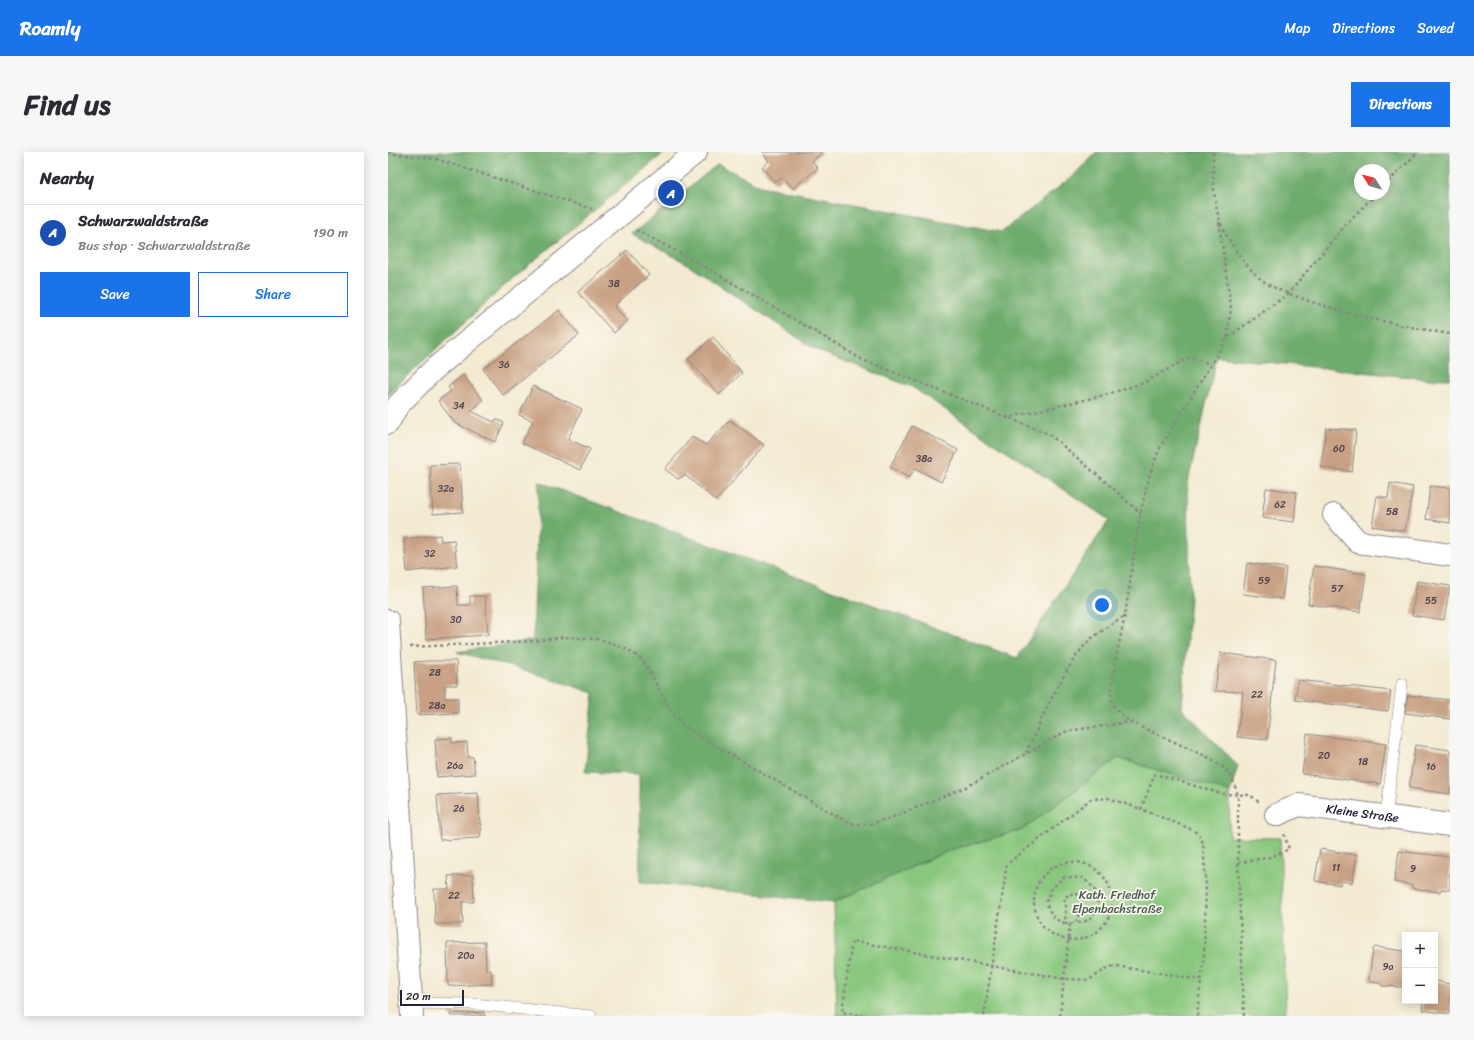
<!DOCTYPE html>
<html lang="en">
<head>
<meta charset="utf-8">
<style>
	:root { --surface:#fff; --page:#f7f7f7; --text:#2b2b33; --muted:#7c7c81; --line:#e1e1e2; --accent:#1a73e8 }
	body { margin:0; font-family:Sriracha,sans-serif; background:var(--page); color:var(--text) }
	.controls { position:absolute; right:12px; bottom:12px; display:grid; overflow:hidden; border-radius:0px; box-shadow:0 2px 10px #0003 }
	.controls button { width:36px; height:36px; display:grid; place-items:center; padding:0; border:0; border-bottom:1px solid var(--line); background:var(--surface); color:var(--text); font:20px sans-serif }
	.compass { position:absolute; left:966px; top:12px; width:36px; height:36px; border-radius:50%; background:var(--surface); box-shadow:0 2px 10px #0003; rotate:307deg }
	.scale { position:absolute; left:12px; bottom:10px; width:64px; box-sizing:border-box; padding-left:4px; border:2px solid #22223b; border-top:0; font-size:11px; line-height:14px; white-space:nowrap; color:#22223b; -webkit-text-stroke:3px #fbf7ec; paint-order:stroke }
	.you { position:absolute; left:714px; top:453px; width:14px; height:14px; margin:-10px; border:3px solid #fff; border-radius:50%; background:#1a73e8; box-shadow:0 0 0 6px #1a73e833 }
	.badge { display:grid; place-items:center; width:26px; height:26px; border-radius:50%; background:var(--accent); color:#fff; font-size:13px; font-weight:700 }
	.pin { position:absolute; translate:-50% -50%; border:2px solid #fff; box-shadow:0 1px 4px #0006 }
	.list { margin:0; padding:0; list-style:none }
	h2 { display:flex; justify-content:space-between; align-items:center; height:52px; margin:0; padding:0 16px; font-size:17px }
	h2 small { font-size:13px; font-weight:400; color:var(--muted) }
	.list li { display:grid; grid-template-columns:26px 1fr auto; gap:12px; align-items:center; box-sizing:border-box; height:56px; padding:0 16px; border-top:1px solid var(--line) }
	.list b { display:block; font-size:15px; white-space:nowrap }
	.list p { margin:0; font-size:13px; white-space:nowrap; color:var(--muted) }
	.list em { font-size:13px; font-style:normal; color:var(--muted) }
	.actions { display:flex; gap:8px; padding:12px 16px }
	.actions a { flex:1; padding:9px 0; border:1px solid var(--accent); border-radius:0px; text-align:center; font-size:14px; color:var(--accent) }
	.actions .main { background:var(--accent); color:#fff }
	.map { position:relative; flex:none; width:1062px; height:864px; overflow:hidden; border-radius:0px }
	header { display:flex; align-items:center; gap:24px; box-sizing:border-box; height:56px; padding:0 20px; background:var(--accent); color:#fff }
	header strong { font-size:19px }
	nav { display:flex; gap:22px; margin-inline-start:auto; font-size:14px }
	.intro { display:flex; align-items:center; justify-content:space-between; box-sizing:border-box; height:96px; padding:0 24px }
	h1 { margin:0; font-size:28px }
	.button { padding:10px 18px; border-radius:0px; background:var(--accent); color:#fff; font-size:14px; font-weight:700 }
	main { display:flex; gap:24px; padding:0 24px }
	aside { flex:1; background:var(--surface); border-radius:0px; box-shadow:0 2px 10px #0003 }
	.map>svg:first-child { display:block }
	.green { fill:#89c77e; stroke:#56745c }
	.forest { fill:#6eac6d; stroke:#486754; fill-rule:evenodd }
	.building { fill:#c8a083 }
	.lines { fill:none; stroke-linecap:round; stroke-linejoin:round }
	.service-casing { stroke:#8a8686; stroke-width:12 }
	.minor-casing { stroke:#8a8686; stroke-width:24 }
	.path { stroke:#8a8686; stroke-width:2.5; stroke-dasharray:3 3; stroke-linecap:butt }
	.service { stroke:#fff; stroke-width:11 }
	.minor { stroke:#fff; stroke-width:22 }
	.labels { text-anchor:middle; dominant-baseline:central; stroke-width:3.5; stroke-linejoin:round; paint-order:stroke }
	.number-label { font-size:10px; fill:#4c424d }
	.street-label { font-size:12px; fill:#22223b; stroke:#fbf7ec }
	.park-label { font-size:12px; fill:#465c52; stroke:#fbf7ec }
</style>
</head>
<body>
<header>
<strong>Roamly</strong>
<nav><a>Map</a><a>Directions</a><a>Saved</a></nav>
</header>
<div class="intro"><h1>Find us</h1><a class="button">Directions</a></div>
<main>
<aside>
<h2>Nearby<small></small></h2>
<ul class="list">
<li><span class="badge" style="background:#1a4fb4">A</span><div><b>Schwarzwaldstraße</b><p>Bus stop · Schwarzwaldstraße</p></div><em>190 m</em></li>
</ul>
<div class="actions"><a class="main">Save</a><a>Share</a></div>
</aside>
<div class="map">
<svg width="1062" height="864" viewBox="0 0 1062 864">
	<rect width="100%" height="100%" fill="#fbf7ec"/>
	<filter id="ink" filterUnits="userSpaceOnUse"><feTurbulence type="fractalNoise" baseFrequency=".025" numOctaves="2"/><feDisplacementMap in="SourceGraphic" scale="8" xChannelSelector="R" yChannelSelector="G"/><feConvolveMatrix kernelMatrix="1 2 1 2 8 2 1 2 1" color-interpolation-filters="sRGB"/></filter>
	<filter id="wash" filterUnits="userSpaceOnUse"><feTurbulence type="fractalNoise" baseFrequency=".012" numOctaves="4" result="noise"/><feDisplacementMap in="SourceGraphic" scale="16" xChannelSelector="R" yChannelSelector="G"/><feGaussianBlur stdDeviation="0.9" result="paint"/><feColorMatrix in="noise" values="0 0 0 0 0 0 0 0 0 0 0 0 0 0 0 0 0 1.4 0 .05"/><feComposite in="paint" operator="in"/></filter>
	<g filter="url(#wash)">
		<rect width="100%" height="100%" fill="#f3ead2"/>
		<path class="green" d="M730,606L842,640L841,685L892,686L898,864H449L446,750L562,698L634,678Z"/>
		<path class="forest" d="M0,0H277L125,126L9,233L0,244Z
			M708,0H1062V227H1041L829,205L800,330L802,445L794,556L850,614L842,640L730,606L634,678L562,698L446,750L252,730L251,622L197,620L206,541L136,518L69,500L145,488L151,330L629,506L721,368L524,235L428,198L298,111L244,82L330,12L372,34L614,80L686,23ZM972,18H996V42H972Z"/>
		<g id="blocks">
			<path class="building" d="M374,0H435L424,9L430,16L405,36L394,26L387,31L374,15L381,9Z
				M239,98L261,123L226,154L239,169L226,181L190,140Z
				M171,158L191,183L115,243L95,217Z
				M325,185L354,221L331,243L300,207Z
				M75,223L95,248L83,259L106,270L108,267L116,271L107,290L67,271L50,249L63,239L60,235Z
				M145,234L194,257L180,287L202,297L192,318L134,291L145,269L131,263Z
				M342,268L376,293L328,349L297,323L290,327L277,317L304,285L318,293Z
				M524,274L570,298L553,330L527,316L521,326L502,315Z
				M938,276L968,278L964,320L933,315Z
				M72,312L75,360L45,362L42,313Z
				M1002,331L1025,335L1017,379L984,374L989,344L1000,346Z
				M1042,334L1062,336V371L1038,367Z
				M878,336L909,340L906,370L874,366Z
				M52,383L53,389L66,388L69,414L19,420L16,387Z
				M859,411L898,416L894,447L855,442Z
				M926,414L978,422L972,460L920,452Z
				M1029,429L1062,434L1056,468L1024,463Z
				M69,434L70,453H82V444H97L100,483L38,487L35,436Z
				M832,501L888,508L879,588L849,585L855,540L827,539Z
				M39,509H68L69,533H57V546H70V561L29,563L26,510Z
				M910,528L1003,539L1000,559L907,548Z
				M1020,543L1062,548V567L1017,561Z
				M919,582L998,592L992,632L914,622Z
				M64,586V591L79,590L80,605H85L87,622L49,625L47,587Z
				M1027,593L1062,598V642L1021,636Z
				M90,641L92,672H94L92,686L52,688L49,643Z
				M932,697L969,703L964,731L953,729L952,733L927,729Z
				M1011,699L1062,705V738L1053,737L1052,740L1024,736V733L1006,730Z
				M85,723L86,750H74L75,772H47L46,737H61L60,724Z
				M97,790L98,818H103L104,832L60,834L59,791Z
				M987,795L1017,799L1016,819L1017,823L1014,835L994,834L992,831L982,830L981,828L985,797Z
				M1047,829L1062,832V862L1034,858L1035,849H1047Z
				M96,860L97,864H62V862Z"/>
		</g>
	</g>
	<g filter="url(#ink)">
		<use href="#blocks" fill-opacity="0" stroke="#8a8686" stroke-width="1"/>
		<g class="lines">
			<g class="service-casing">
				<path id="service" d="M998,665L1014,532
					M24,851L86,852L203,864"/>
			</g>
			<g class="minor-casing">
				<g id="minor">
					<path d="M0,271L10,253L45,218L308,0"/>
					<path d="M946,363L970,390L1062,403"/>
					<path d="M0,469L24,864"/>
					<path id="s1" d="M888,663L911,653L1062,673"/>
				</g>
			</g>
			<path class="path" d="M825,0C825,21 825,46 831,66C836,84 859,117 874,128C887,138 905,143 921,149C967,164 1014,174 1062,182
				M0,1L48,7L204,57
				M996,34L1030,0
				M831,70L843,156L839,186
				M248,78L309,110L475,208L661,282L726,337L753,362
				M618,266L717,243L755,231L802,205L822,212
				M22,495L146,489L176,485L209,487L226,492L242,499L252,506L259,515L283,559L301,578L452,666L466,672H483L505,665L578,635L679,579L742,570
				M638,601C653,569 678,509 704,486C714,478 726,471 737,464
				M646 749a39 39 0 1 1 78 0a39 39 0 1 1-78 0Z
				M850,711L883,705L901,697L896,682
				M682,742H689L695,748L688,771H677L678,753L676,746Z
				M677,771C665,768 662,761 658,750L663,737L676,725L695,726C698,729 704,733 706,737C715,753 706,771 688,771
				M476,864L454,860L464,789L677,827L701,828L721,815L728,814L814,828
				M596,864L619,712L703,647L720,646L753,657
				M672,864L682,772
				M809,864L816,803L818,734L815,691L811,683L805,678L753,657L767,622L834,642L862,643L872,651
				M856,864L850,711V643L844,626L836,616L824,607L742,570C736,564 726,558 724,549C720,533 734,481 737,462C747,407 749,346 773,294L839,186L900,142L959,71L988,42"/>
			<use href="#service" class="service"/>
			<use href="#minor" class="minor"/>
		</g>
	</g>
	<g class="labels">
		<g class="number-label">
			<text x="226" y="132">38</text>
			<text x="116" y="213">36</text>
			<text x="71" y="254">34</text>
			<text x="951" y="297">60</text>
			<text x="536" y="307">38a</text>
			<text x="58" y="337">32a</text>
			<text x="892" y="353">62</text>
			<text x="1004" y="360">58</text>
			<text x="42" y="402">32</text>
			<text x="876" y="429">59</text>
			<text x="949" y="437">57</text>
			<text x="1043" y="449">55</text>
			<text x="68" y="468">30</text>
			<text x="47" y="521">28</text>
			<text x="869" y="543">22</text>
			<text x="49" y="554">28a</text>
			<text x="936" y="604">20</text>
			<text x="975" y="610">18</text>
			<text x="67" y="614">26a</text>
			<text x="1043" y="615">16</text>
			<text x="71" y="657">26</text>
			<text x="948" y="716">11</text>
			<text x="1025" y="717">9</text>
			<text x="66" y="744">22</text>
			<text x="78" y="804">20a</text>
			<text x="1000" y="815">9a</text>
		</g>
		<g class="street-label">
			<text stroke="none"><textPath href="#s1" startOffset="89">Kleine Straße</textPath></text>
		</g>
		<g class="park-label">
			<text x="729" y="743">Kath. Friedhof<tspan x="729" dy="14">Elpenbachstraße</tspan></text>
		</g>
	</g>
</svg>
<div class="controls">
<button>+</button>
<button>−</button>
</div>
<svg class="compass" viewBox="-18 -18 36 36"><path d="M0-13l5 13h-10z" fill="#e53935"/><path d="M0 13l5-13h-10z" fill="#7c7c81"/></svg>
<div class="scale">20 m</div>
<div class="you"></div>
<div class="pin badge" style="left:283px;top:41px;background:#1a4fb4">A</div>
</div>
</main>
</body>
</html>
